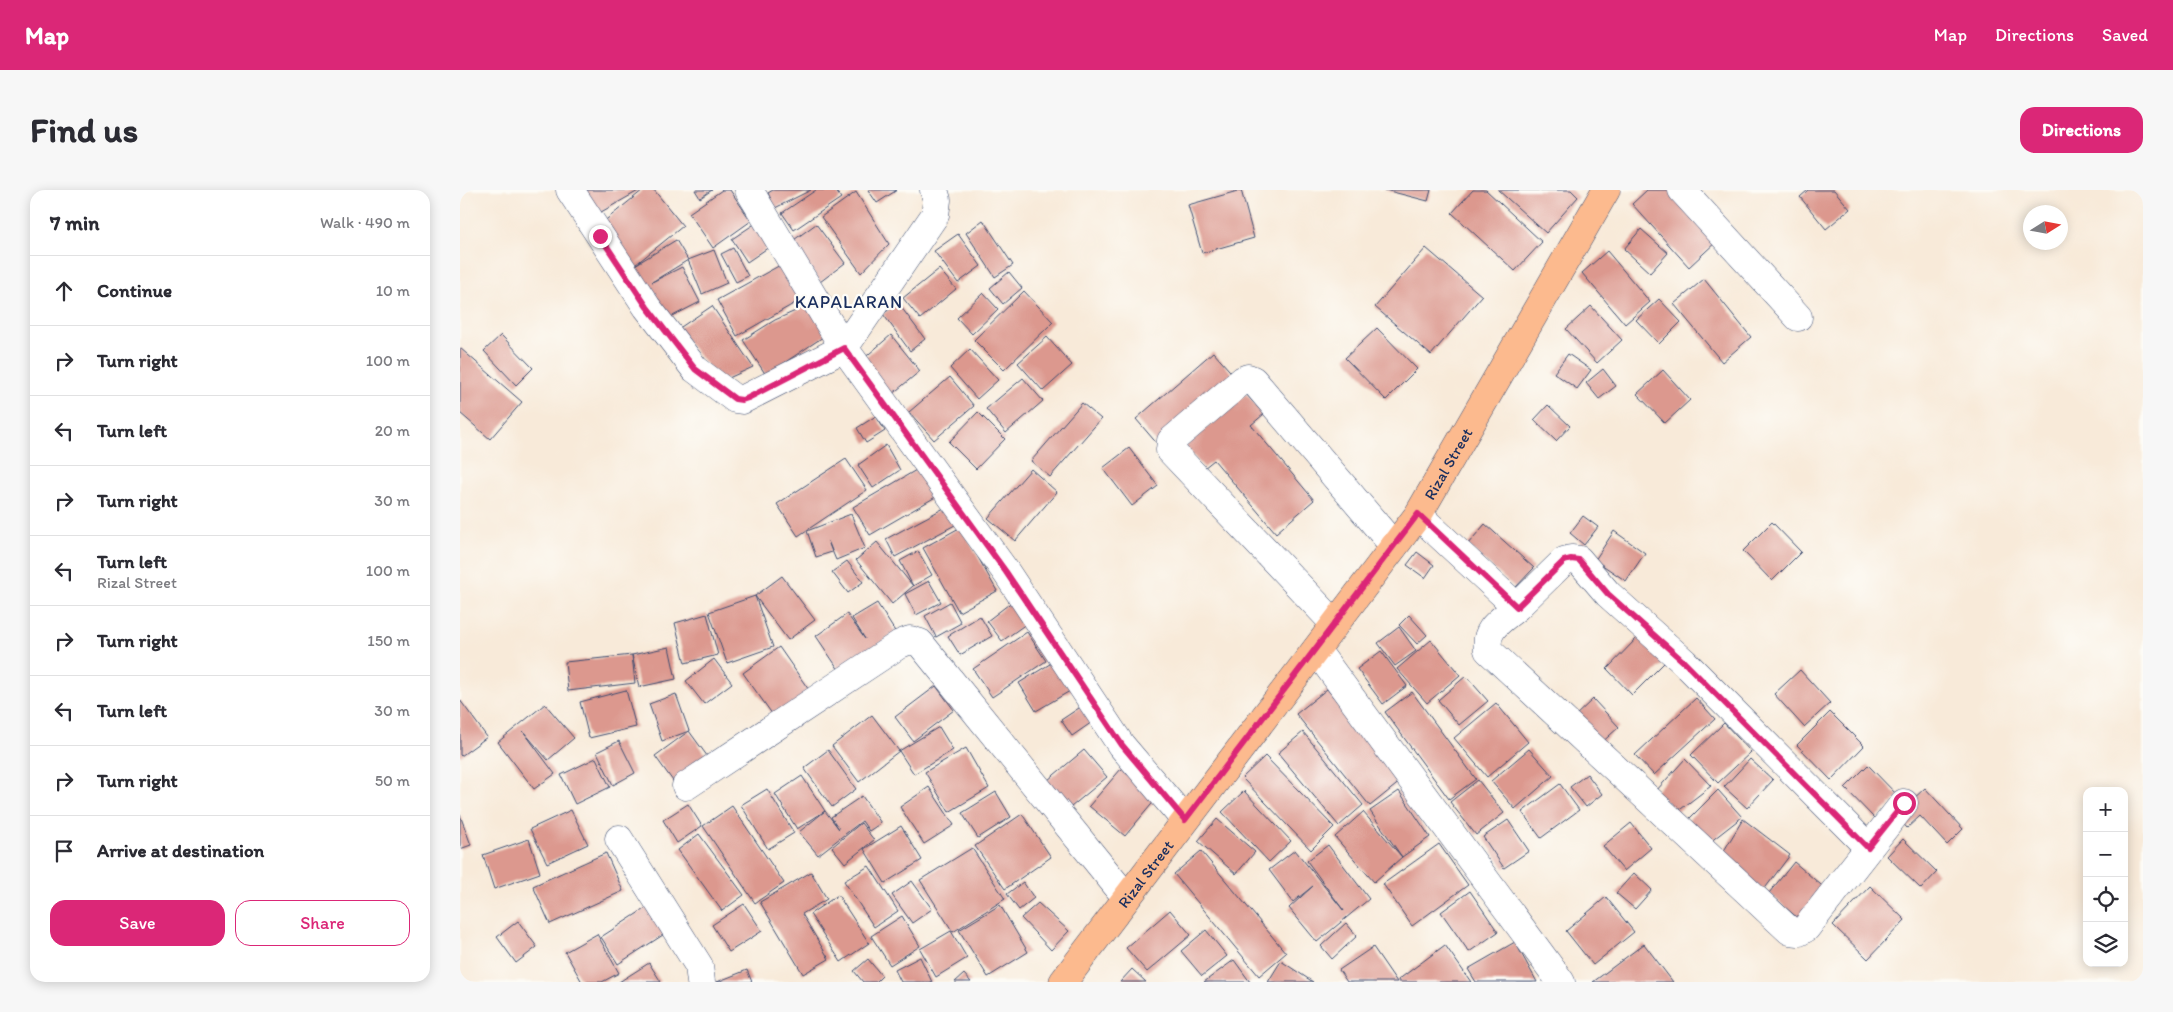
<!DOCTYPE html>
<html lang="en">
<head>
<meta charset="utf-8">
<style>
	:root { --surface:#fff; --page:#f7f7f7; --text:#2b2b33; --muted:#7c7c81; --line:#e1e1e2; --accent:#db2777 }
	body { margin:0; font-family:Itim,sans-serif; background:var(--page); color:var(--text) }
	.controls { position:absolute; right:15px; bottom:15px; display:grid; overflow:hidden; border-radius:10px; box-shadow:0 2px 12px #0003 }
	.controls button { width:45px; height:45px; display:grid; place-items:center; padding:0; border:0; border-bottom:1px solid var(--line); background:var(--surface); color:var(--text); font:25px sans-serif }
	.compass { position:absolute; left:1563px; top:15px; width:45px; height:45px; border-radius:50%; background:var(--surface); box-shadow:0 2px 12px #0003; rotate:79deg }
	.stop { position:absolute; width:15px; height:15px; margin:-11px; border:4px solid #db2777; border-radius:50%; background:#fff }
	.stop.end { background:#db2777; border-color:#fff; box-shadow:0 1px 5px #0008 }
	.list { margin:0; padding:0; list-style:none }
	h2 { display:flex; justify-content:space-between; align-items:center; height:65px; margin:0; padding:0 20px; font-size:21px }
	h2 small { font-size:16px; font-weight:400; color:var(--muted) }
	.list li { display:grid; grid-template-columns:32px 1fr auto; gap:15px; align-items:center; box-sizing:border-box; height:70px; padding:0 20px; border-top:1px solid var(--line) }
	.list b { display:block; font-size:19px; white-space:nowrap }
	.list p { margin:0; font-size:16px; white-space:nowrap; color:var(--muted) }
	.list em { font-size:16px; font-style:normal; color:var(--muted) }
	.actions { display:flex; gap:10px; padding:15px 20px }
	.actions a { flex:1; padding:11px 0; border:1px solid var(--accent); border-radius:15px; text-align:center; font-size:18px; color:var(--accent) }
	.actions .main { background:var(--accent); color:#fff }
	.icon { flex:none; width:28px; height:28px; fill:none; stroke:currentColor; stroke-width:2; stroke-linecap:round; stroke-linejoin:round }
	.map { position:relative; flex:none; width:1683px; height:792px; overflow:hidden; border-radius:15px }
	header { display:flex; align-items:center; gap:30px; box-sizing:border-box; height:70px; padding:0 25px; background:var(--accent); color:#fff }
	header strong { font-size:24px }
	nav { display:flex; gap:28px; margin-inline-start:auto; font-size:18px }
	.intro { display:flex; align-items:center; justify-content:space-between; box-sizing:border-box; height:120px; padding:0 30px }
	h1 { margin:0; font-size:35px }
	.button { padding:12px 22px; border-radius:15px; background:var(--accent); color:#fff; font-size:18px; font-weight:700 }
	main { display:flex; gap:30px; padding:0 30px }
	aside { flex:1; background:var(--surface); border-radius:15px; box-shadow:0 2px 12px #0003 }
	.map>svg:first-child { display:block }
	.building { fill:#dc988e }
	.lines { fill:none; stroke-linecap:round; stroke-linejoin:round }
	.minor-casing { stroke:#3c4b70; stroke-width:29 }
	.major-casing { stroke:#3c4b70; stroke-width:29 }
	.minor { stroke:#fff; stroke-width:28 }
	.major { stroke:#fcba8e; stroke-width:28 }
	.route { stroke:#db2777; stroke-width:6 }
	.labels { text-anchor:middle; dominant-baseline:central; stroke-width:4.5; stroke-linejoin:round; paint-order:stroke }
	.street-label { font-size:16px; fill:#1b2f5e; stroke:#fdfcf7 }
	.neighbourhood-label { font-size:18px; letter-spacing:1px; fill:#1b2f5e; stroke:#fdfcf7 }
</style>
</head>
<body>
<header>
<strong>Map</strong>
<nav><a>Map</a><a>Directions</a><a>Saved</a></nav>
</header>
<div class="intro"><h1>Find us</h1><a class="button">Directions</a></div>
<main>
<aside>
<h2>7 min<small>Walk · 490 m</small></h2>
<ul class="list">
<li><svg class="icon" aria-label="ahead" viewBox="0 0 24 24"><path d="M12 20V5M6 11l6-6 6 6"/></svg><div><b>Continue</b></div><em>10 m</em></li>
<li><svg class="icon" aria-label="right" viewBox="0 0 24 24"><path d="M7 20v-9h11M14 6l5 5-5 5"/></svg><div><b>Turn right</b></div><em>100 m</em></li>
<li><svg class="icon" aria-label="left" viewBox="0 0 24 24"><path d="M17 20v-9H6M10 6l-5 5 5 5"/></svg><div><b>Turn left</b></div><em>20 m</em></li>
<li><svg class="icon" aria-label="right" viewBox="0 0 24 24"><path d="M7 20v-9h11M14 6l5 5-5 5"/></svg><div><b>Turn right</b></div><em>30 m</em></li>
<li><svg class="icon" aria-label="left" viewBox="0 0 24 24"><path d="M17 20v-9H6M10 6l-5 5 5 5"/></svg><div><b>Turn left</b><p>Rizal Street</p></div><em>100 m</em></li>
<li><svg class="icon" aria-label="right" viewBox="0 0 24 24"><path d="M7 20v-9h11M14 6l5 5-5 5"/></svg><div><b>Turn right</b></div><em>150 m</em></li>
<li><svg class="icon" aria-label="left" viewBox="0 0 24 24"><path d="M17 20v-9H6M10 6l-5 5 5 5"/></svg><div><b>Turn left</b></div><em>30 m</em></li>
<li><svg class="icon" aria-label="right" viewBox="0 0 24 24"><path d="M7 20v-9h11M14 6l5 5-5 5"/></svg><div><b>Turn right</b></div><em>50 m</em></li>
<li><svg class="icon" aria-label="arrive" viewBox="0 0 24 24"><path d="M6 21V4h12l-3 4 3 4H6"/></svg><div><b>Arrive at destination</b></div></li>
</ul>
<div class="actions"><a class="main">Save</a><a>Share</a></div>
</aside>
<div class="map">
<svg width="1683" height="792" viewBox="0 0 1683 792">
	<rect width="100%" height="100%" fill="#fdfcf7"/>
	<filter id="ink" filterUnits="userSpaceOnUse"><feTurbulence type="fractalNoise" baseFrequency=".02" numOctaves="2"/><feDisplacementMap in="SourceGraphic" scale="10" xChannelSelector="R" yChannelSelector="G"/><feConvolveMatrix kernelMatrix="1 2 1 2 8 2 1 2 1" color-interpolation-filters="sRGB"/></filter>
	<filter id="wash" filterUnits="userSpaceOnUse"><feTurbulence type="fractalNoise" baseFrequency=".0096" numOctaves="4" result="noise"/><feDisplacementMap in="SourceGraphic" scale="20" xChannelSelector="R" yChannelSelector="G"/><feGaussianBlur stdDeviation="1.12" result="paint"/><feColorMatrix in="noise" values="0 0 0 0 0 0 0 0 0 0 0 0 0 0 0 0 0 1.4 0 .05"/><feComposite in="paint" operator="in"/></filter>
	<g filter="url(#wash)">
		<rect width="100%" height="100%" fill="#f8ead9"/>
		<g id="blocks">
			<path class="building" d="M124,0H180L134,26Z
				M183,0H194L223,36L175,75L142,33Z
				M235,0H252L240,8Z
				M262,0H270L291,31L253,58L229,23Z
				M313,0H351L315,18L308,3Z
				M356,0H375L381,8L334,40L322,23Z
				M408,0H437L417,13Z
				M781,0L794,48L742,63L728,15Z
				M925,0H971L968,11Z
				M1013,0H1026L1082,52L1055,81L992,23Z
				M1038,0H1111L1118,7L1086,43Z
				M1187,0H1213L1258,50L1229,77L1172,14Z
				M1348,0H1374L1390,19L1366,39L1340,7Z
				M396,2L429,54L401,83L361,27Z
				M523,30L553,75L535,87L506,43Z
				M296,33L312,55L287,72L272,49Z
				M356,34L385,73L360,92L331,52Z
				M1181,39L1208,63L1190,83L1164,59Z
				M498,44L521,76L498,93L474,61Z
				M216,50L228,70L192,92L222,77L240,112L205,130L175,75Z
				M273,58L288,86L276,92L261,64Z
				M966,58L1022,106L971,165L915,117Z
				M254,60L267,93L242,104L228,70Z
				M1147,61L1190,112L1165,134L1122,83Z
				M324,73L344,108L277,146L257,110Z
				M479,79L496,99L460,129L443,108Z
				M549,82L562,98L543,114L530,98Z
				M1244,89L1291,147L1262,172L1214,114Z
				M564,101L593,132L544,180L514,150Z
				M523,103L538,119L512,144L497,128Z
				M1199,109L1221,132L1199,154L1176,130Z
				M438,113L465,149L450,161L423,124Z
				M349,115L366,145L306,185L283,150L315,130Z
				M252,116L293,177L260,192L218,139Z
				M1131,116L1162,150L1137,173L1106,139Z
				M917,138L957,179L926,210L885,168Z
				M41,145L73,178L56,195L24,161Z
				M431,145L460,181L431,205L402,170Z
				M587,147L612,175L583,201L558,173Z
				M0,158L62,212L30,249L0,223Z
				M510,159L538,190L517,209L490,178Z
				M753,162L777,189L699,256L676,229Z
				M1108,164L1131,180L1117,199L1094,183Z
				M1143,179L1156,196L1139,209L1126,193Z
				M1203,180L1230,210L1205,233L1177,204Z
				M490,187L514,216L474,250L449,222Z
				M563,188L583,211L546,243L526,219Z
				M786,204L804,224L791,235L854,310L816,343L754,270L744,278L725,256Z
				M622,213L641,229L590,287L571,271Z
				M1088,215L1110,236L1096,251L1074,230Z
				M518,222L545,249L516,279L489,252Z
				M416,226L425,241L406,253L397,238Z
				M426,255L440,280L413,298L398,275Z
				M669,258L698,296L672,316L643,278Z
				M386,269L407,300L338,346L317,314Z
				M463,276L479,305L410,345L393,317Z
				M571,279L597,302L555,351L528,328Z
				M486,317L495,335L435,367L426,349Z
				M391,324L405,358L376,370L368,351L372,362L356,367L347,341Z
				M1123,326L1138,337L1124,355L1110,343Z
				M1312,332L1341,362L1312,391L1283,361Z
				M1025,334L1074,378L1055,398L1007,355Z
				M501,337L537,401L499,422L463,358Z
				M1154,341L1185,363L1166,391L1135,370Z
				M417,352L453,396L440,371L458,361L472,385L453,396L432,414L396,370Z
				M957,362L974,375L965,388L947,375Z
				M387,371L403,392L388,403L372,382Z
				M322,386L355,430L328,450L295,406Z
				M469,391L481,412L456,425L445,404Z
				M295,406L313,457L267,473L249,422Z
				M557,408L573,429L542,451L527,431Z
				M490,412L501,433L476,447L465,426Z
				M417,413L436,443L379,480L356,446L387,424L405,449L392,428Z
				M247,424L258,465L225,473L215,433Z
				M949,425L967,445L957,454L939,435Z
				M520,426L532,446L500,465L488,446Z
				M939,437L956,461L935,476L918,453Z
				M567,442L586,471L532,507L513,479Z
				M1178,447L1204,473L1172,505L1147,479Z
				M971,450L1000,485L967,513L937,479Z
				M209,457L216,489L179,497L172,465Z
				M319,457L351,503L315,528L283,483Z
				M921,461L947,496L923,514L897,479Z
				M172,465L175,493L108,501L105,472Z
				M254,469L272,493L244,514L226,491Z
				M598,469L615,498L576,521L559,493Z
				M1340,480L1370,513L1344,537L1314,504Z
				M1006,486L1028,511L999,535L978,510Z
				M476,496L494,520L453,551L435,527Z
				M867,499L941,591L910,616L836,524Z
				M166,500L176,537L129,548L120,512Z
				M952,502L1016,589L989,609L925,522Z
				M216,504L229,541L253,574L218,598L195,566L229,541L202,551L189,514Z
				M1236,508L1255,529L1194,585L1175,565Z
				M1133,509L1159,537L1139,555L1113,528Z
				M0,510L27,547L1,566L0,565Z
				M628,512L638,528L612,546L601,530Z
				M1036,513L1068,552L1027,587L994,548Z
				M85,514L114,548L88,570L63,541L95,584L74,599L38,552Z
				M1370,522L1404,556L1371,590L1337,555Z
				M412,525L439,561L399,592L372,556Z
				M1264,533L1291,562L1258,593L1231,565Z
				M479,537L493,560L454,584L439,561Z
				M843,542L903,615L879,636L818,563Z
				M159,551L175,583L153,595L137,562Z
				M506,558L529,598L489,622L465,582Z
				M1069,559L1093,586L1055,619L1031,591Z
				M368,560L396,599L372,617L344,578Z
				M624,560L647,587L605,622L582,595Z
				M805,566L874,637L851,660L782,588Z
				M136,568L150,597L115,614L101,585Z
				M1225,569L1251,596L1217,622L1195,602Z
				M1290,569L1313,590L1287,618L1264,597Z
				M1408,575L1439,607L1415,629L1385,598Z
				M661,579L696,609L665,646L629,616Z
				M1127,584L1142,604L1126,617L1110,597Z
				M342,586L365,621L379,639L371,627L402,606L421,633L409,641L402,631L358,665L339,642L365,621L337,639L315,604Z
				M1018,590L1044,623L1016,645L990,612Z
				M1100,594L1119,620L1081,648L1062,622Z
				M469,597L494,635L464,654L440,617Z
				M1465,598L1503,639L1487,655L1460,626L1447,638L1436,625Z
				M307,599L334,643L308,659L281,615Z
				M1258,600L1282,627L1250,652L1228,630Z
				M784,601L831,651L809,672L762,622Z
				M939,601L970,647L942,667L914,692L875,647L903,622L942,667L910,621Z
				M536,602L551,627L518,648L502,623Z
				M228,614L242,636L217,653L203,630Z
				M272,616L324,693L295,713L243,636Z
				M111,620L128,654L87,673L70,639Z
				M562,624L591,667L545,699L515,656Z
				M0,625L11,655L0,659Z
				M757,629L795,662L776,684L738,651Z
				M1283,629L1330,665L1300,705L1262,664Z
				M1048,630L1069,661L1044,678L1023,647Z
				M401,633L414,650L385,673L372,657Z
				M1171,633L1191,658L1164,681L1143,656Z
				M441,636L462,670L425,693L404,659Z
				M239,644L284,705L262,721L218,660Z
				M69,649L80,683L34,699L23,665Z
				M1443,649L1477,682L1461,699L1427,666Z
				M979,654L1008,695L952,736L923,694Z
				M868,655L909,709L857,752L829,718L853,696L833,712L809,680L835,660L884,721L847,671Z
				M512,658L545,709L493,742L460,690Z
				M741,661L826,763L799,786L714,684Z
				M146,663L163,701L90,734L73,696Z
				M1334,672L1367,700L1341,731L1309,703Z
				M409,676L438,721L414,737L384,691Z
				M351,682L367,709L342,724L369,769L343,784L300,712Z
				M1174,683L1192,700L1175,719L1156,703Z
				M452,691L472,719L452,733L432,705Z
				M563,692L574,708L559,720L547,704Z
				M1410,696L1445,730L1408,769L1373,735Z
				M1010,701L1038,742L1009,762L981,722Z
				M378,705L409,753L381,772L350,724Z
				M1146,707L1174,742L1133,775L1106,741Z
				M578,713L609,741L591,760L561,728Z
				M284,714L302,741L269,762L252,735Z
				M540,715L568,762L528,787L499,740Z
				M189,716L206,743L158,774L141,747Z
				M710,720L731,745L687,782L666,758Z
				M442,726L460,756L430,775L411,746Z
				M58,731L77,757L56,773L37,747Z
				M886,733L897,746L872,769L861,756Z
				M746,740L767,766L742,786L721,761Z
				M491,741L507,768L476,787L460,759Z
				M137,744L159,783L142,792H122L105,762Z
				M1055,752L1077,792H1016L1008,779Z
				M1184,754L1213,792H1133L1157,774Z
				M985,755L1011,792H939L938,790Z
				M913,757L937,792H887L879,780Z
				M460,767L472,792H441L435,780Z
				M408,769L422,786L416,792H403L394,781Z
				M774,770L790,792H744Z
				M821,771L853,792H808Z
				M189,773L201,792H159Z
				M672,779L686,792H660Z
				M287,780L292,792H257Z
				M504,784L511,792H495Z"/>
		</g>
	</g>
	<g filter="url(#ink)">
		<use href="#blocks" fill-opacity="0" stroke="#3c4b70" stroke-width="1"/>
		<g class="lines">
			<g class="minor-casing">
				<path id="minor" d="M110,0L187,117L235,179L275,209L282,210L384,158L475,25L477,10L474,0
					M289,0L384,158L546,382L661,555L725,630
					M1222,0L1338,127
					M958,325L1057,417C1042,430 1024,438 1028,460L1330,741L1339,742L1346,738L1444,613
					M1057,417L1104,371L1111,369L1119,370L1148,404L1224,472L1408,657
					M875,434L710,260L711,251L783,190L788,188L793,190L934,356
					M856,460L1101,792
					M226,596L440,454L450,450L460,453L666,707
					M159,649L239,776L241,792"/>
			</g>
			<g class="major-casing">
				<g id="major">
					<path id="s1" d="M603,792L958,325L1146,0"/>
				</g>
			</g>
			<use href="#minor" class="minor"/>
			<use href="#major" class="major"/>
		</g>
	</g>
	<g class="lines" filter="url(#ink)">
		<path class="route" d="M140,46L187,117L235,179L275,209L282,210L288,208L384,158L546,382L662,555L725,630L958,324L1057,417L1104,371L1111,369L1119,370L1148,404L1224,472L1408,658L1444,613"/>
	</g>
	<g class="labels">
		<g class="street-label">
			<text stroke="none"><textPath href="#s1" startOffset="646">Rizal Street</textPath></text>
			<text stroke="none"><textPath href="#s1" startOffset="136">Rizal Street</textPath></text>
		</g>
		<g class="neighbourhood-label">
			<text x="389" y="112">KAPALARAN</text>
		</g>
	</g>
</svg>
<div class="controls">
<button>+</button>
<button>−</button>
<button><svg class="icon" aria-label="locate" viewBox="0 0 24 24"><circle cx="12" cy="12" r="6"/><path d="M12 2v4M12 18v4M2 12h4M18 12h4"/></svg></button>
<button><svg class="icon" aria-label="layers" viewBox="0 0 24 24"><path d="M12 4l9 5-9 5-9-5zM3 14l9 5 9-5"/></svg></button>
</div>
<svg class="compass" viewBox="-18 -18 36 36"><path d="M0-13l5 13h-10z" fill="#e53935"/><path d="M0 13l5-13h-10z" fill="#7c7c81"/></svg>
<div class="stop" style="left:1444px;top:613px"></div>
<div class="stop end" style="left:140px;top:46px"></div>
</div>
</main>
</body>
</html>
